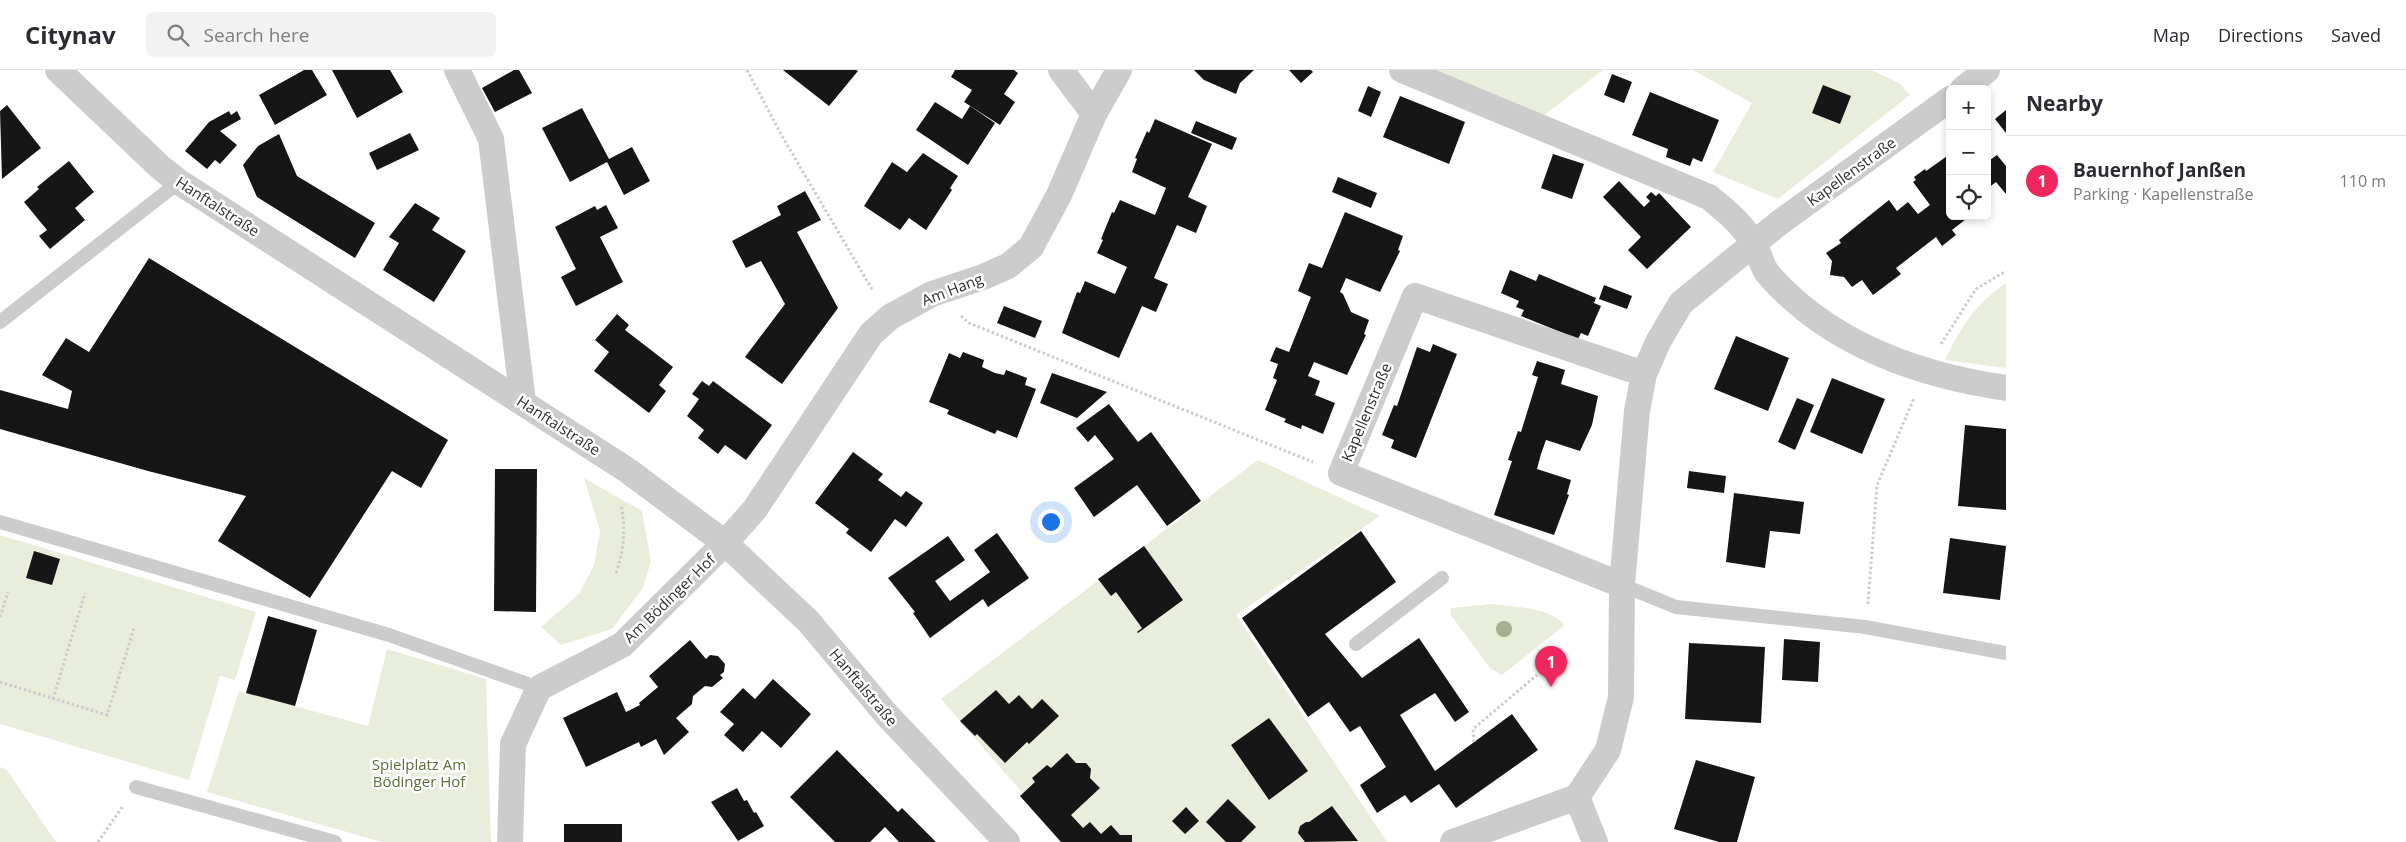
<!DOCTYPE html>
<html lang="en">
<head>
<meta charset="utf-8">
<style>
	:root { --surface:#fff; --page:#f2f2f3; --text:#2b2b33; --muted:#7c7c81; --line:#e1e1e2; --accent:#f0275e }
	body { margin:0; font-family:"Open Sans",sans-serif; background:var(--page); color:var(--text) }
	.controls { position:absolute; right:15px; top:15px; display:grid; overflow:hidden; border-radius:8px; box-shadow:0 2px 8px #0003 }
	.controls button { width:45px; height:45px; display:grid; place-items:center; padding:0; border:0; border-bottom:1px solid var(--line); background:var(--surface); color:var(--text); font:25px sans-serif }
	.you { position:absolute; left:1050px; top:451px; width:18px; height:18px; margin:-12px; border:4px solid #fff; border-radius:50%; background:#1a73e8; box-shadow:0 0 0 8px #1a73e833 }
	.badge { display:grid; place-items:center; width:32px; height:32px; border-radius:50%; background:var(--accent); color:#fff; font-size:16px; font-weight:700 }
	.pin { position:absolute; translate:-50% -41px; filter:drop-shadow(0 1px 2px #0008) }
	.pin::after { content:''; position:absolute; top:26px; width:18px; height:15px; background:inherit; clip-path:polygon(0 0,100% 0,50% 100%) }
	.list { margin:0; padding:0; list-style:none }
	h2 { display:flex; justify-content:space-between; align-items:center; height:65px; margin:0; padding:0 20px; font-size:21px }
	h2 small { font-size:16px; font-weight:400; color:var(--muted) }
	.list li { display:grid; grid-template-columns:32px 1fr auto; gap:15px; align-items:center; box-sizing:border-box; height:90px; padding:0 20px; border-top:1px solid var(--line) }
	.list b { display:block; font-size:19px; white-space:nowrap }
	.list p { margin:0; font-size:16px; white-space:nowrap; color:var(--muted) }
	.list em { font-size:16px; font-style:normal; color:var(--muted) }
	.icon { flex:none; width:28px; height:28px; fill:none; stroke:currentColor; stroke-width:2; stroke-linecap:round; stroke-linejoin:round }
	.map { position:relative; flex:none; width:2006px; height:772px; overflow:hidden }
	header { display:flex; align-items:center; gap:30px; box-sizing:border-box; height:70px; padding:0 25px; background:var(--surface); border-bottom:1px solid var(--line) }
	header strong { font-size:24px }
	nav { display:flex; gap:28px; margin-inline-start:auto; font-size:18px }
	.search { width:350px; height:45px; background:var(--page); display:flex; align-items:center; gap:12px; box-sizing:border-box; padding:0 18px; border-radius:8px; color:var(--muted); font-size:19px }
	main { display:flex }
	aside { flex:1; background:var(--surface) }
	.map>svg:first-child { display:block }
	.green { fill:#e9eddc }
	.building { fill:#161616 }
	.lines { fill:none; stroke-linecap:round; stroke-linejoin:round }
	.path { stroke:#ccc; stroke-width:3; stroke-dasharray:2.5 2.5; stroke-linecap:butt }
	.lane { stroke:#ccc; stroke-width:14 }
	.street { stroke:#ccc; stroke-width:26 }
	.tree { fill:#a6af92 }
	.labels { text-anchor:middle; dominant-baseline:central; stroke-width:5; stroke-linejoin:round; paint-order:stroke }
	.street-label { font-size:15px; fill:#2f2f2f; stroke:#fff }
	.park-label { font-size:15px; fill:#5d6e39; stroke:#fff }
</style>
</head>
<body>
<header>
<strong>Citynav</strong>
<div class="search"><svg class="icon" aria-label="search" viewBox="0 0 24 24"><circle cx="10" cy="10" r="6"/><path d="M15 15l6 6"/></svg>Search here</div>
<nav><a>Map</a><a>Directions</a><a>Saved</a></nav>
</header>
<main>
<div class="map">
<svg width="2006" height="772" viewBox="0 0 2006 772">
	<rect width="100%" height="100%" fill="#fff"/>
	<path class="green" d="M1431,0H1603L1543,46Z
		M1693,0H1872L1899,13L1910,25L1778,129L1713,102L1752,33Z
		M2006,213V298L1945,290C1961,257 1975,234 2006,213Z
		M1258,390L1380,446L1236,545L1387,772H1065L941,629Z
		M584,408L642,441L651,491L643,518L612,559L561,575L541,557L579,524L594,495L600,461Z
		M0,465L256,542L235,610L220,606L189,710L0,654Z
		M1491,534C1514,537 1549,537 1565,555L1502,605L1491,599L1450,544L1451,538Z
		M387,579L486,609L491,772H382L207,722L239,621L368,656Z
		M0,697L7,700L56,772H0Z"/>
	<path class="building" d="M304,0H312L327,25L275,55L259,25Z
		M332,0H390L403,22L357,48Z
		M514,0H519L532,23L495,42L482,18Z
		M783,0H856L858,1L829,36Z
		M955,0H1014L1018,3L1004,24L1015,32L1000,55L964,32L972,20L951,7Z
		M1194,0H1254L1240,13L1236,24L1204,10Z
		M1289,0H1311L1313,2L1301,13Z
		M1612,4L1632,12L1624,33L1604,25Z
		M1823,15L1851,26L1840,54L1812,43Z
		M1368,16L1381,22L1371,47L1358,41Z
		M1650,22L1719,50L1702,92L1693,88L1690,96L1666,87L1668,79L1632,65Z
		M1400,26L1465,52L1449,94L1383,67Z
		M935,32L962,49L970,36L995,53L968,95L916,60Z
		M7,35L41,78L2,109L0,41Z
		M582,38L609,89L632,77L650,111L624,125L607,92L570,112L542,58Z
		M2006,40V63L1995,49Z
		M229,41L231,45L237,41L241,49L220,61L237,75L220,94L215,90L207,99L185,81L209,52Z
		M1155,49L1212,74L1188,127L1207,136L1196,163L1177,155L1154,208L1168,214L1156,242L1142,236L1119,288L1062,263L1077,222L1080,223L1085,211L1115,224L1127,197L1097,183L1103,170L1101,169L1112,142L1114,143L1120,130L1155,145L1166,118L1132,102L1137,89L1135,88L1147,61L1149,63Z
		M1196,51L1237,68L1232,80L1191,63Z
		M410,63L419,80L377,100L369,83Z
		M279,64L297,106L375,153L355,188L257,127L243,95L258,76Z
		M923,83L958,106L950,118L952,120L926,160L909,148L900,160L864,136L892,92L907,102Z
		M1553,84L1584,94L1572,129L1541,118Z
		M1950,84V146H1970L1952,160L1956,165L1942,176L1936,167L1896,198L1901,204L1873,225L1862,210L1852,217L1844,207L1830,205L1832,191L1826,183L1841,173L1839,170L1889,130L1897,141L1908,132L1918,144L1930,135L1913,112L1916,110L1914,107L1925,99L1926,101Z
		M1997,85L2006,96V124L1996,112L1987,119V92Z
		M69,91L94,122L75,138L85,150L50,179L39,166L47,160L24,132L39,119L37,117Z
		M1338,107L1377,123L1371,138L1332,122Z
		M1619,111L1644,137L1650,131L1646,127L1651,122L1656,126L1659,123L1691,157L1647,199L1628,180L1641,167L1603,127Z
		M805,121L821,150L797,162L838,238L782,314L745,287L785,234L761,191L746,198L732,171L781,145L777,136Z
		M415,133L440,148L432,160L466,181L434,232L383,200L399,173L389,167Z
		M606,135L618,158L600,167L623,212L576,236L561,207L576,199L555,157L595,136L597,140Z
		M1345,142L1403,166L1398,180L1400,181L1380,222L1346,208L1340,222L1343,224L1351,242L1369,250L1364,264L1366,265L1347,305L1314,292L1308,306L1320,311L1315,325L1335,333L1323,364L1302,355L1301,359L1284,352L1286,349L1265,340L1277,310L1273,308L1278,294L1270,291L1276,277L1289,282L1311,227L1298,221L1309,193L1322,198Z
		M149,188L448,370L421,418L392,401L310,528L218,471L246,426L148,401L0,359V320L68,339L72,321L42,305L66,268L89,282Z
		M1510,200L1536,211L1539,204L1596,228L1594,233L1601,236L1588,266L1581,263L1578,269L1521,246L1524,240L1516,237L1519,231L1501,223Z
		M1604,215L1632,226L1627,239L1599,229Z
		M1004,236L1042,251L1035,268L997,253Z
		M617,244L629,255L625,260L673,297L659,315L666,321L649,343L594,301L609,282L595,270Z
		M1736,266L1789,288L1768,341L1714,319Z
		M1433,274L1457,284L1416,388L1391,378L1394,370L1382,365L1394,335L1397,336L1417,277L1430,282Z
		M963,282L984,290L982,297L995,303L1004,305L1006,300L1027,308L1025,315L1036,319L1017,368L997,360L995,364L947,344L949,340L929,332L949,283L960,288Z
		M1537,291L1565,300L1561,314L1598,326L1592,355L1580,381L1546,370L1541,384L1537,399L1571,410L1567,424L1569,425L1554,465L1494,445L1512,391L1508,390L1513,375L1518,361L1521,362L1538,307L1532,305Z
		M1052,303L1107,322L1077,348L1040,333Z
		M1832,308L1885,329L1862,384L1810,362Z
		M702,311L709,316L713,311L772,355L746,390L725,375L718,384L698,368L704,360L687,346L699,329L692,324Z
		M1797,328L1814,335L1795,380L1778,372Z
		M1109,334L1138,372L1151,362L1201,431L1167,456L1137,415L1094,447L1074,418L1114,389L1095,365L1088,372L1076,358Z
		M1965,355L2006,359V440L1958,436Z
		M853,382L883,404L878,410L901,427L906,421L923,433L906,457L895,449L871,482L846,463L849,459L815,433Z
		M495,399H537L536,542L494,541Z
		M1689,401L1726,406L1724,423L1687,418Z
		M1734,423L1804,432L1800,464L1770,461L1765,498L1726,492Z
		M1361,461L1396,512L1325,564L1362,608L1419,568L1469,642L1455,652L1435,623L1400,645L1435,701L1512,644L1538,680L1456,738L1439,714L1411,733L1405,725L1377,743L1360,715L1386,697L1360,656L1350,662L1329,632L1308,647L1242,548Z
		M997,463L1029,508L988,537L983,529L930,568L913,543L915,542L888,508L948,466L965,490L935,511L950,531L990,502L974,480Z
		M1950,468L2006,476L2000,530L1943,523Z
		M1144,476L1183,530L1138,563L1137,562L1142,558L1116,522L1111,526L1098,509Z
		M34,481L60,489L52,515L26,508Z
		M268,546L317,560L295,636L246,623Z
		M1784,569L1820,572L1818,612L1782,610Z
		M690,570L706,589L710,585L718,586L725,594L724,602L720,605L723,608L712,617L705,616L693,626L692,634L676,648L689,662L664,685L656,669L641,677L639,672L586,697L563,648L617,622L626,642L640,635L639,633L658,617L649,606Z
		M1689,573L1765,577L1761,653L1685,649Z
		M773,609L811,644L781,678L762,661L743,682L724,665L734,654L720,642L743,618L755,629Z
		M996,620L1009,634L1019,625L1032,639L1042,629L1059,646L1029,674L1027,672L1005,693L977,664L975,666L960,651Z
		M1269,648L1308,701L1269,730L1231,675Z
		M837,680L898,742L902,738L936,772H899L885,757L870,772H835L790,727Z
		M1067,683L1076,693H1086L1091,699L1090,708L1100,718L1071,745L1083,758L1090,752L1101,764L1111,755L1120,765H1132V772H1061L1020,726L1035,712L1032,708L1047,695L1051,698Z
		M1696,690L1755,707L1737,772H1719L1674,759Z
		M737,718L744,731L747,730L754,743L756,742L764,756L738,771L711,732Z
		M1228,729L1256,757L1241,772H1226L1206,752Z
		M1332,736L1358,771L1305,772L1298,763L1300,756L1306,752H1309Z
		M1186,737L1199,751L1185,764L1172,751Z
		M564,754H622V772H564Z"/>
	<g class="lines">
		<path class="path" d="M747,0L782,66L873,221
			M961,246L969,253L1313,392
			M1941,274L1976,219L2006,201
			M616,503C624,479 626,460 621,434
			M1868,534L1877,415L1914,328
			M0,547L8,522
			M0,612L107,645L134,558
			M53,629L85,523
			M1474,672L1473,659L1537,605
			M98,772L123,736"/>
		<path class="lane" d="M0,252L179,112
			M0,452L389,565L539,618
			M1622,515L1676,537L1865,557L2006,583
			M1356,574L1442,508
			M136,717L335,772"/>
		<path class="street" d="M58,0L160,97L179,112L627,400L725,473L808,551L887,645L1007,772
			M457,0L491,69L523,332
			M1061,0L1094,44
			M1402,0L1709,127C1726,141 1745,156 1755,177C1760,185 1762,197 1768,204C1829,274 1917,305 2006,318
			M1963,19L1987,0
			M1622,515L1341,403L1415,226L1644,304
			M1577,727L1595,772
			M510,772L513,674L539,618L622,575L725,473L755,439L871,264L890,247L932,224L983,207L1008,196L1031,177L1059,125L1094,44L1119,0
			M1453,772L1577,727L1608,680L1621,627L1622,515L1637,341L1644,304L1658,272L1681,233L1779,153L1950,29"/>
	</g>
	<circle class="tree" cx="1504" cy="559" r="8"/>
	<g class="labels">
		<g class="street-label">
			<text transform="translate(1851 101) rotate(-36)">Kapellenstraße</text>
			<text transform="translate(218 136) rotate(33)">Hanftalstraße</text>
			<text transform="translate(952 219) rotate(-21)">Am Hang</text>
			<text transform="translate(1366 342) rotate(-67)">Kapellenstraße</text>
			<text transform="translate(559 355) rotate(33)">Hanftalstraße</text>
			<text transform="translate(669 528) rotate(-44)">Am Bödinger Hof</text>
			<text transform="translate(864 617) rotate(50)">Hanftalstraße</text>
		</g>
		<g class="park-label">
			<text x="419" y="694">Spielplatz Am<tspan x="419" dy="17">Bödinger Hof</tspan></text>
		</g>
	</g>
</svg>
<div class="controls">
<button>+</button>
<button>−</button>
<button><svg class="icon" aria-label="locate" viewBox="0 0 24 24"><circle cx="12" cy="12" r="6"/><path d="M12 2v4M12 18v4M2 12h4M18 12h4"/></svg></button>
</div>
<div class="you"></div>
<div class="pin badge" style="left:1551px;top:617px">1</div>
</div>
<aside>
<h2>Nearby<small></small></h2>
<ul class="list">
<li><span class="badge">1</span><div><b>Bauernhof Janßen</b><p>Parking · Kapellenstraße</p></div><em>110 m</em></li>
</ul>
</aside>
</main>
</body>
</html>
